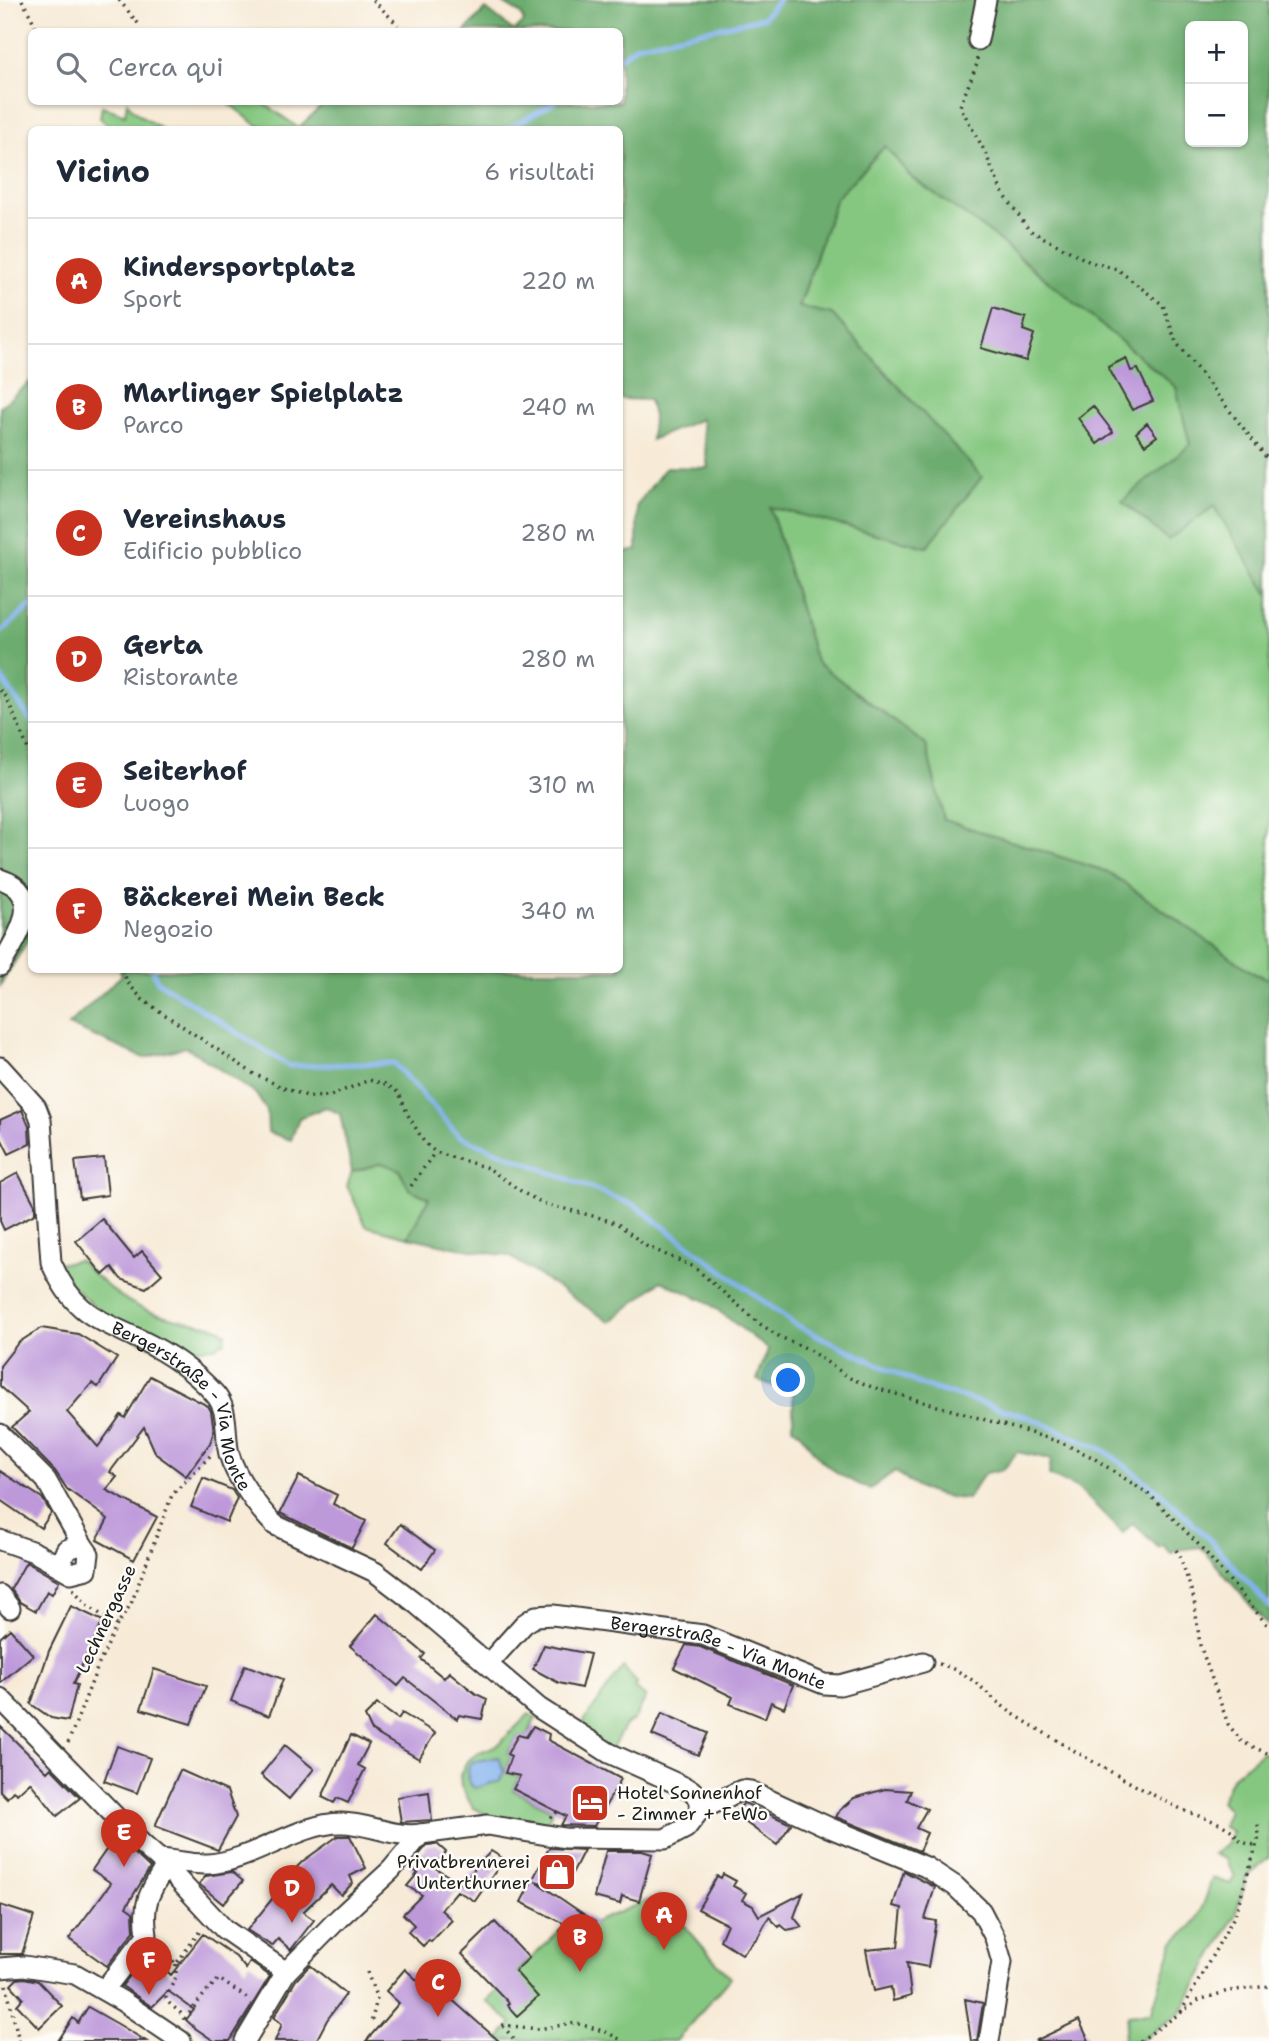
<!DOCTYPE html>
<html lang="it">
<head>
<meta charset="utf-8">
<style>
	:root { --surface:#fff; --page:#f2f2f3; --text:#1f2937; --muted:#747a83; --line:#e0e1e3; --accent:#c8321e }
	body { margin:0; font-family:"Shantell Sans",sans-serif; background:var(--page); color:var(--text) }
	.controls { position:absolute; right:21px; top:21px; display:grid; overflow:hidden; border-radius:10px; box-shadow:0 2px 5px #0004 }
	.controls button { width:63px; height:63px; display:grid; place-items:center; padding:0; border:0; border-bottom:2px solid var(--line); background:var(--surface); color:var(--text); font:35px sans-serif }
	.you { position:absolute; left:789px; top:1381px; width:24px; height:24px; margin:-18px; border:5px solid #fff; border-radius:50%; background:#1a73e8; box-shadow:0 0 0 10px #1a73e833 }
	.badge { display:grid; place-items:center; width:46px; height:46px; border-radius:50%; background:var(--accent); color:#fff; font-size:23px; font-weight:700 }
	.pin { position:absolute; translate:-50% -58px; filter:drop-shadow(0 2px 4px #0008) }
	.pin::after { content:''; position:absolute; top:37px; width:24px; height:21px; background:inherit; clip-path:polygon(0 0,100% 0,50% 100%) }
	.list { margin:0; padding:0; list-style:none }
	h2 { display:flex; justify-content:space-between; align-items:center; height:91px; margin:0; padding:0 28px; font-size:30px }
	h2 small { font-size:23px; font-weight:400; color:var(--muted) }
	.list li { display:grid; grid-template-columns:46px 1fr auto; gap:21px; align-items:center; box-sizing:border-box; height:126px; padding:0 28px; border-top:2px solid var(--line) }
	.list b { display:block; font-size:26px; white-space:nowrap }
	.list p { margin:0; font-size:23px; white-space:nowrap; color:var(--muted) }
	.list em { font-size:23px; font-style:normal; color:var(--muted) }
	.icon { flex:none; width:38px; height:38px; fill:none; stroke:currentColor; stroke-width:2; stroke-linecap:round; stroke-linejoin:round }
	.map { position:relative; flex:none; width:1269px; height:2041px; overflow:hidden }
	.search { position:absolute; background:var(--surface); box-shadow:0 2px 5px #0004; left:28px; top:28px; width:595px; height:77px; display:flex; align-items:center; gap:18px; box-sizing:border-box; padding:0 24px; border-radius:10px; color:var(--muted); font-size:26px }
	.panel { position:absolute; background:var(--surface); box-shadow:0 2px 5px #0004; left:28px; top:126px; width:595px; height:847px; border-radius:10px }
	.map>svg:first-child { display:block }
	.green { fill:#85c780; stroke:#50724e; stroke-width:2 }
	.forest { fill:#6cac6e; stroke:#446445; stroke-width:2; fill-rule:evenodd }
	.water { fill:#84b3ee; stroke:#506885; stroke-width:2 }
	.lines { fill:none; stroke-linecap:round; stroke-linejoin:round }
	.stream { stroke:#84b3ee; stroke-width:5 }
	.building { fill:#bd99da }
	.minor-casing { stroke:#3d3b38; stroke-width:23 }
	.path { stroke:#3d3b38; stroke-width:3.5; stroke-dasharray:2 5; stroke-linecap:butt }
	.minor { stroke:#fff; stroke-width:19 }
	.labels { text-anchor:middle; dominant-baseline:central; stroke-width:5; stroke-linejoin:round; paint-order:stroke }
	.street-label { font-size:18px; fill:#1c1c1c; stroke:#fdfcf7 }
	.poi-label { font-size:18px; fill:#1c1c1c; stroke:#fdfcf7; text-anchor:start }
</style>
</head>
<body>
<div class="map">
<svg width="1269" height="2041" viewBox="0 0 1269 2041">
	<rect width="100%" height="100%" fill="#fdfcf7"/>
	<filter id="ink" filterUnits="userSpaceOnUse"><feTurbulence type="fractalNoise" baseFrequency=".0143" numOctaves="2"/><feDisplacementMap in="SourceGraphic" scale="14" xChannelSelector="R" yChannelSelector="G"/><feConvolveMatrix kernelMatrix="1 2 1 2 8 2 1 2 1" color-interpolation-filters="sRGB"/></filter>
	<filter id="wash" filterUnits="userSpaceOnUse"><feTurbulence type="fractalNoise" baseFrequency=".00686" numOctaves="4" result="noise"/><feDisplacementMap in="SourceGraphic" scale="28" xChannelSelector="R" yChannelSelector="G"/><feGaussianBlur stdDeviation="1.57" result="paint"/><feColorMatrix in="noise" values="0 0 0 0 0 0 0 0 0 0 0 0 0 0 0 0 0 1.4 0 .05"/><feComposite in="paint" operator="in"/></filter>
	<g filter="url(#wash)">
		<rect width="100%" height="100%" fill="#f7ead6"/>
		<path class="green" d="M127,102C138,118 146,118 162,129H112L100,118L102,106L125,115Z
			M227,102H262L300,129L258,126Z
			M885,146L911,177L989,232L1176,387L1190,445L1214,506L1269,596V979L1255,974L1108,872L944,820L926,745L816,662L770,506L926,547L799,308L836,198Z
			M382,1163L400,1170L409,1189L429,1198L408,1237L366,1226L347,1186L352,1172Z
			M79,1260C99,1280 121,1301 149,1311C171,1319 196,1322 219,1328L226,1333L225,1342L215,1347L161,1351L117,1330L52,1265Z
			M623,1667L637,1683L635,1689L646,1697L634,1720L625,1725L609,1753L576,1732Z
			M529,1714L536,1718L526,1737L518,1736L507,1753L511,1756L505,1773L520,1776L513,1790L552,1810L547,1824L498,1820L473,1808L461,1786L460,1775L467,1761L480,1752L498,1745Z
			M1262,1752L1269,1754V1857L1247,1877L1235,1915L1181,2012L1140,2041H1123L1128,2015L1151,2013L1173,1944C1179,1935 1182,1936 1189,1929C1200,1920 1208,1892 1212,1878L1230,1884L1235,1876L1225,1859L1213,1854L1226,1845L1232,1832L1223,1826L1229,1810L1221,1801L1233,1776Z
			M659,1896L730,1978L676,2041L498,2040L512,2023L486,2001L560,1931L595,1922Z"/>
		<path class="forest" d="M498,0H1269V596L1214,506L1168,540L1122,501L1190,445L1176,387L989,232L911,177L885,146L836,198L799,307L832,314L982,477L927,547L770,507L816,662L926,745L944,820L1108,872L1255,974L1269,979V1627L1201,1547L1176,1550L1171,1554L1163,1545L1159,1548L1133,1523L1123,1533L1078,1488L1049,1475L1051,1459L1017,1452L1003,1470L985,1473L967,1499C936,1497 918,1491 895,1471L870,1489C849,1481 828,1470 814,1452C807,1442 803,1434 793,1427V1393L757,1380L768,1349L706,1301L661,1281L610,1322L509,1256L458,1248L408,1237L429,1198L409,1189L400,1170L382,1163L352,1172L340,1114L326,1107L299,1118L291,1140L268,1132L267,1111L255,1093L186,1047L144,1058L68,1025L122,975L120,970H620V554L637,550V505L666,467L708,468L701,419L651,440L653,417L649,400L620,399V130L298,128L326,102H620V32L465,31L486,9L514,31L524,22L521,14ZM1190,26H1243V142H1190Z
			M31,381V935L0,986V407Z"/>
		<path class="water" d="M499,1757L505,1773L499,1782C489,1782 483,1787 474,1788C466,1780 465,1772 472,1762Z"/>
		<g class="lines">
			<path class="stream" d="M620,58L637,45L763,18L779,0
				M506,130L555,102
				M0,633L32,605
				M0,676L32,722
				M153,970L157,981L289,1066L394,1063L459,1136L636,1206L794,1324L921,1385L1031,1418L1104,1450L1161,1493L1209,1539L1269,1606"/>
		</g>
		<g id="blocks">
			<path class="building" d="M993,308L1026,318L1023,330L1034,334L1026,361L981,348Z
				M1126,358L1131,371L1138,369L1153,401L1132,410L1108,367Z
				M1093,406L1113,432L1097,444L1078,418Z
				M1147,423L1157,436L1145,445L1136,433Z
				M22,1110L29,1126L30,1144L9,1154L0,1136V1120Z
				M104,1158L108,1195L80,1199L75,1161Z
				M18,1173L35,1205V1214L4,1230L0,1221V1183Z
				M102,1219L134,1258L142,1251L162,1274L146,1288L121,1279L112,1267L103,1275L76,1241Z
				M41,1328L78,1334L117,1358L98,1387L92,1383L67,1412L98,1447L121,1415L125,1418L150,1376L208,1406L211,1411L214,1431L210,1443L186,1476L156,1454L144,1427L110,1472L117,1477L106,1490L157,1517L134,1560L97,1540L108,1519L67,1489L55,1471L12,1427L29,1412L0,1386V1366L18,1343Z
				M0,1471L42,1498L51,1513L41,1528L0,1500Z
				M299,1476L337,1495L333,1504L366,1521L352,1548L280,1513Z
				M203,1478L232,1490L237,1498L227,1522L191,1507Z
				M400,1524L435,1550L422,1569L387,1543Z
				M26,1562L59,1581L52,1594L47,1591L36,1611L20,1602L11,1589Z
				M71,1606L103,1621L73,1684L77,1685L68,1721L51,1718L31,1704L49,1651Z
				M377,1614L425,1654L421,1659L444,1678L449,1672L476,1694L487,1699L482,1719L459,1715L457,1719L405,1678L398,1686L350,1646Z
				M10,1629L33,1655L0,1683V1638Z
				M544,1645L590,1654L581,1688L559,1683L533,1669Z
				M686,1645L700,1647L793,1685L784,1708L771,1702L765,1718L730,1704L733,1697L674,1668Z
				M245,1665L283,1679L269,1716L231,1701Z
				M154,1669L206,1686L191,1724L141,1709Z
				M377,1704L398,1719L402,1713L435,1733L419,1759L372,1731L365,1716Z
				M662,1713L708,1733L698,1755L652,1735Z
				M0,1726L47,1772L51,1768L80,1798L57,1816L30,1782L17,1794L13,1791L7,1798L0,1791Z
				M533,1726L549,1734L548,1740L621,1779L594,1826L561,1825L566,1816L513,1789L520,1776L505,1773L511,1756L507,1754L518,1735L526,1737Z
				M351,1735L369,1744L358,1765L365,1769L348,1803L337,1798L334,1803L322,1797Z
				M285,1745L314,1769L289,1799L261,1775Z
				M117,1746L150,1758L137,1793L104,1781Z
				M180,1770L227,1791L236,1817L218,1850L155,1826Z
				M885,1789L911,1791L907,1800L927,1809L916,1828L927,1833L919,1851L836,1817L840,1810L854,1798Z
				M429,1792L432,1820L401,1822L397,1797Z
				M744,1803L791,1824L777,1845L734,1814Z
				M116,1836L150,1868L126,1907L133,1912L134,1931L107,1966L69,1939L111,1883L92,1870Z
				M338,1836H350L366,1868L350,1876L353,1883L341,1895L331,1885L303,1912L314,1920L293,1947L291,1950L278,1939L272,1946L247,1930L285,1883L283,1881L303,1861Z
				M437,1844L446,1852L434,1867L461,1884L491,1851L504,1859L475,1901L457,1891L441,1910L452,1920L431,1942L429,1940L423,1946L408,1932L414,1925L403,1914L422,1895L407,1886L418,1873L409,1867L427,1845Z
				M549,1848L584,1850L564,1889L535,1881L595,1922L580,1944L560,1931L565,1924L521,1902Z
				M606,1851H642L652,1854L639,1901L622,1896L620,1904L594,1897Z
				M904,1871L935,1887L925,1919L936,1921L928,1967L907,1963L911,1996L893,2001L891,1987L874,1991L866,1950L898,1947L902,1908L893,1906Z
				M232,1872L243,1881L223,1904L199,1884L206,1876Z
				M723,1874L736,1881L733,1886L746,1893L742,1900L753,1906L759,1916L803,1893L794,1917L802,1927L787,1930L781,1925L779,1927L769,1917L758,1937L742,1954L720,1940L727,1924L698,1909L717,1876L721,1878Z
				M0,1905L34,1916L22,1954H0Z
				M495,1922L529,1958L515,1971L538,1997L517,2016L507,2005L509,2003L462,1954Z
				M203,1934L236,1957L246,1969L250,1962L270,1976L230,2041H214L195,2028L186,2020L194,2010L168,1991L152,2007L122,1986L148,1953L171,1975Z
				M310,1965L346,1994L327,2020L316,2041H275L282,2024L274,2017L296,1980Z
				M405,1969L418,1981L424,1975L499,2041H366L399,2003L386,1991Z
				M24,1978L38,1981L62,2006L39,2028L17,2005L23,1998L11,1985L17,1979Z
				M965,1999L983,2003L977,2041H971Z
				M88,2007L118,2024L146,2041H58L73,2018L78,2023Z
				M1079,2020L1089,2041H1035Z"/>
		</g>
	</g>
	<g filter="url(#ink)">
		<use href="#blocks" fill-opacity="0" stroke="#3d3b38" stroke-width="2"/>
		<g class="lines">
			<g class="minor-casing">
				<g id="minor">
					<path d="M978,40L986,0"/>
					<path d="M0,879C48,894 16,940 0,966"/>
					<path id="s1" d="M0,1067L36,1107L41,1120L51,1262C73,1313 95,1318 141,1340C168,1353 194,1371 214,1393C230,1410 224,1433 229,1454C235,1476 259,1510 275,1525L375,1572L413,1601L539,1708L609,1753L691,1790L700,1799V1810"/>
					<path d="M0,1434L46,1480L82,1544L66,1550L60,1565"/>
					<path d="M0,1540L34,1552L71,1573L87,1569L89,1554L82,1544"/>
					<path d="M0,1595L10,1608"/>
					<path id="s2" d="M488,1664L524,1624L536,1616L553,1615L703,1635L824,1684L840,1685L923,1662"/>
					<path d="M0,1698L143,1845L159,1859L224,1929L286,1972"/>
					<path d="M159,1859C175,1860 192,1865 208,1864C251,1862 298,1823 341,1823C369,1823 393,1838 421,1834"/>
					<path d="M0,1968L24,1966L75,1974L122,2001L181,2041"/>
					<path d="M104,1990L147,1935C142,1903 149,1893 165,1867"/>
					<path d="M245,2041L286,1972L339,1918L391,1870L421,1834L488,1825L565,1838L665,1839L686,1828L700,1810L742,1790L750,1791L828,1827L926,1867L955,1886L981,1911L995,1938L1002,1962L989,2041"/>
				</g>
			</g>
			<path class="path" d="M22,0L39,32
				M119,0L141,27
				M373,0L398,25
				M977,58V64L960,106L984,150L1001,190L1029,230L1090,262L1117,269L1163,305L1176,342L1269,461
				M0,690L7,698L32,759
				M123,970L127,982L143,1000L254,1074L286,1089L310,1097L330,1096L369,1080L385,1084L399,1093L408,1115L424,1142L435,1152L488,1168L525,1194L545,1204L601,1218L618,1224L646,1246L694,1267L760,1324L780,1337L806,1348L850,1378L872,1387L1024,1431L1060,1442L1092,1457L1150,1495L1201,1547L1269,1627
				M411,1186L435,1152
				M1176,1550L1180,1556L1194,1599L1200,1645L1228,1724L1242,1742L1269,1754
				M73,1589L88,1606L117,1625
				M939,1664C976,1674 987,1698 1018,1717C1071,1749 1126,1782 1181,1809C1196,1816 1212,1819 1226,1827C1240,1834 1235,1844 1257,1845
				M68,1743L98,1666L117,1625L131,1604L172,1495L211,1455
				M550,1818L557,1812
				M158,1946L176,1964L200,1931
				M176,1964V1977L166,1997C168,2007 182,2009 184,2020
				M367,1972L377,1999L371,2023
				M6,1985L19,2041
				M1181,2012L1235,1915L1259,1837L1258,1824
				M185,2019L206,1992L219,1979L250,2000
				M502,2025L538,2029L576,2023L606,2032L623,2041
				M503,2026L513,2038L511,2041
				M1140,2041L1199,2000L1228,1991L1269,1986"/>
			<use href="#minor" class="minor"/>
		</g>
	</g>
	<defs>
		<g id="hotel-square" transform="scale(2.0125)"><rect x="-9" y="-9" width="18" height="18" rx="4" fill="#c8321e" stroke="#fdfcf7"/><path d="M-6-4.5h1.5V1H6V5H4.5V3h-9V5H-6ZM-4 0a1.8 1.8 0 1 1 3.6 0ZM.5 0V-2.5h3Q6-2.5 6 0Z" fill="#fff"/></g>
		<g id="shop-square" transform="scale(2.0125)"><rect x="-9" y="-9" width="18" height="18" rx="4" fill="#c8321e" stroke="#fdfcf7"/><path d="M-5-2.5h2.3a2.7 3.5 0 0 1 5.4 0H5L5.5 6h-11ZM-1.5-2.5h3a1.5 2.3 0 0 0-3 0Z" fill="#fff"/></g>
	</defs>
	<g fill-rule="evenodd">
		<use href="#hotel-square" x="590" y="1803"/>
		<use href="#shop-square" x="557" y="1872"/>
	</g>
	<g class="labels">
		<g class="street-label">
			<text stroke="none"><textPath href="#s1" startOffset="415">Bergerstraße - Via Monte</textPath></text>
			<text transform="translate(106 1619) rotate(-65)">Lechnergasse</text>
			<text stroke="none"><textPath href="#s2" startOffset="256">Bergerstraße - Via Monte</textPath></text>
		</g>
		<g class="poi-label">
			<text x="617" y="1793">Hotel Sonnenhof<tspan x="617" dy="21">- Zimmer + FeWo</tspan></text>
			<text x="530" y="1862" text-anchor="end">Privatbrennerei<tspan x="530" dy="21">Unterthurner</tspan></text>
		</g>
	</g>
</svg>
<div class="controls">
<button>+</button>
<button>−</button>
</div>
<div class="you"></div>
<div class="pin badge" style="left:664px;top:1950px">A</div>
<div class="pin badge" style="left:580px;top:1972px">B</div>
<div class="pin badge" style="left:438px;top:2017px">C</div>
<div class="pin badge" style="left:292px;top:1923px">D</div>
<div class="pin badge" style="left:124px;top:1867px">E</div>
<div class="pin badge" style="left:149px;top:1995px">F</div>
<div class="search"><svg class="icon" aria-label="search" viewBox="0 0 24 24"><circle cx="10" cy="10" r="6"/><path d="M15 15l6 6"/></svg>Cerca qui</div>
<section class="panel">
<h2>Vicino<small>6 risultati</small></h2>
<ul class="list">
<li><span class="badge">A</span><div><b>Kindersportplatz</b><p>Sport</p></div><em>220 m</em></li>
<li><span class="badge">B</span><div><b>Marlinger Spielplatz</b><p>Parco</p></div><em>240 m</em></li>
<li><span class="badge">C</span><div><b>Vereinshaus</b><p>Edificio pubblico</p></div><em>280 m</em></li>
<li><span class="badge">D</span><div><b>Gerta</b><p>Ristorante</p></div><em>280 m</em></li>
<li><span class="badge">E</span><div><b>Seiterhof</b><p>Luogo</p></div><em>310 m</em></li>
<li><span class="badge">F</span><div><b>Bäckerei Mein Beck</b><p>Negozio</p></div><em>340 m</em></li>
</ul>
</section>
</div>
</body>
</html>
